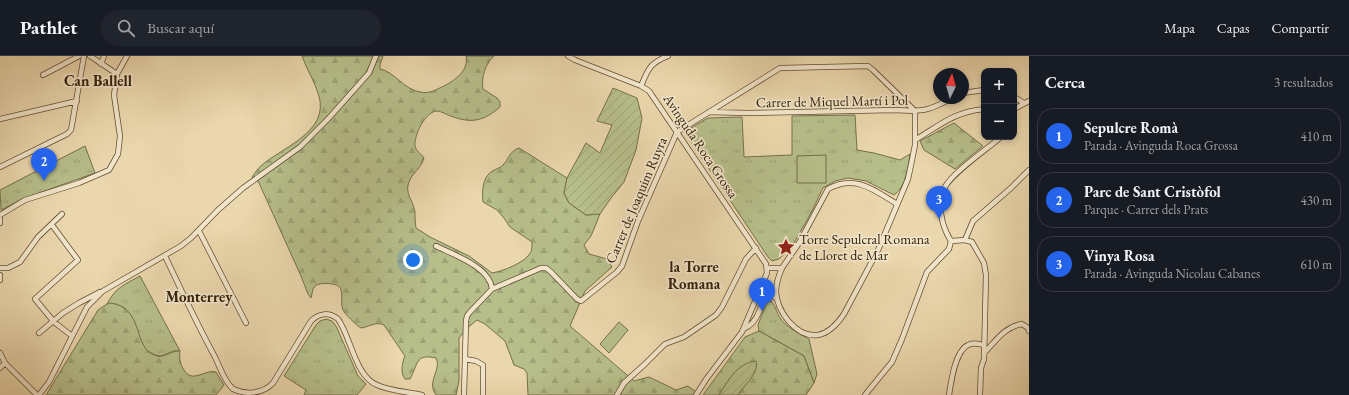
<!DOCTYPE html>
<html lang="es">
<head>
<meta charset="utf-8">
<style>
	:root { --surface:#171b24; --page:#20242c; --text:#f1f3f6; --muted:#9ea1a6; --line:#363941; --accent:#2563eb }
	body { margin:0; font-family:"EB Garamond",serif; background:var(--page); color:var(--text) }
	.controls { position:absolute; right:12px; top:12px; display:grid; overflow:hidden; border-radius:8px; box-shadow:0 2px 6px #0003 }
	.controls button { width:36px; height:36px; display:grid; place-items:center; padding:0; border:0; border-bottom:1px solid var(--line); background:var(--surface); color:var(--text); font:20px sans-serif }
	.compass { position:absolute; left:933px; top:12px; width:36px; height:36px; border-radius:50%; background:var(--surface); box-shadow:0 2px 6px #0003; rotate:5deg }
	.you { position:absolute; left:413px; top:204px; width:14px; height:14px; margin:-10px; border:3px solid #fff; border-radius:50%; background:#1a73e8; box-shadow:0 0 0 6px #1a73e833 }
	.badge { display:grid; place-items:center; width:26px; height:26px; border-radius:50%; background:var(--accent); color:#fff; font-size:13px; font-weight:700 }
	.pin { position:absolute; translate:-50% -33px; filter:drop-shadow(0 1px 2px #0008) }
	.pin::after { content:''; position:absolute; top:21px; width:14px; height:12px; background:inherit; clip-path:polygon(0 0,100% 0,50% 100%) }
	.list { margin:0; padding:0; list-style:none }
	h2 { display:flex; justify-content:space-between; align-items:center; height:52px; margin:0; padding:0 16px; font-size:17px }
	h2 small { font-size:13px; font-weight:400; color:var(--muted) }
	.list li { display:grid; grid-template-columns:26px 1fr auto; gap:12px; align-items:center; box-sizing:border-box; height:56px; margin:0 8px 8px; padding:0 8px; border:1px solid var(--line); border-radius:16px }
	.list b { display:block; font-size:15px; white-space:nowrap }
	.list p { margin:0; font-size:13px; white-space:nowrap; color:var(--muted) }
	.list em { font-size:13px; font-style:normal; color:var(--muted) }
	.icon { flex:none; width:22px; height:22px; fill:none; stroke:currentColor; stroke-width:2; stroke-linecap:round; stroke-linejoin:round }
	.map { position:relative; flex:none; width:1029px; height:339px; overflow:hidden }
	header { display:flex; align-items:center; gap:24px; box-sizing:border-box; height:56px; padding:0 20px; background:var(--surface); border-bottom:1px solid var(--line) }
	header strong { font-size:19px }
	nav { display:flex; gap:22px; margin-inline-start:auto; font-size:14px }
	.search { width:280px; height:36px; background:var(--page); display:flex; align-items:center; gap:10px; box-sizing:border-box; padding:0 14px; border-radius:22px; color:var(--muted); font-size:15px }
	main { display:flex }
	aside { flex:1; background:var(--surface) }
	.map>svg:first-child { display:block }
	.grass { fill:url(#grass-tufts); stroke:#75704a }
	.forest { fill:url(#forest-firs); stroke:#75704a }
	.garden { fill:url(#garden-furrows); stroke:#75704a }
	.pitch { fill:#b6be8a; stroke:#75704a }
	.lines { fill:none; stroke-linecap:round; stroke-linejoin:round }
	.minor-casing { stroke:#624e34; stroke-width:6 }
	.minor { stroke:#f2e5ca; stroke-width:4.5 }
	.labels { text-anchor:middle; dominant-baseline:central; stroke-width:3.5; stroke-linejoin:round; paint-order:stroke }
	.street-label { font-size:14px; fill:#34210b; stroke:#f2e5ca }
	.poi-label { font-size:14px; fill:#34210b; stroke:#f2e5ca; text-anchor:start }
	.neighbourhood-label { font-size:15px; font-weight:bold; fill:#34210b; stroke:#f2e5ca }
</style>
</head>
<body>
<header>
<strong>Pathlet</strong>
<div class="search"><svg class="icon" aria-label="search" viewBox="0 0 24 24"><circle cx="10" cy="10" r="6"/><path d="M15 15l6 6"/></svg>Buscar aquí</div>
<nav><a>Mapa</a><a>Capas</a><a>Compartir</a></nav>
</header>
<main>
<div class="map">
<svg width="1029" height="339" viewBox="0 0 1029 339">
	<defs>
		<pattern id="grass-tufts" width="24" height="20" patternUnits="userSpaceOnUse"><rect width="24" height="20" fill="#b6be8a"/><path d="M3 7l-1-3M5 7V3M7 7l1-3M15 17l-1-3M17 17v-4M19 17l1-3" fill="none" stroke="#9da376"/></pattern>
		<pattern id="forest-firs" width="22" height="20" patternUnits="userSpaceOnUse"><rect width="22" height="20" fill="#b6be8a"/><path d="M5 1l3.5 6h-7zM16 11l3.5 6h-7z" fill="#9da376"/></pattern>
		<pattern id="garden-furrows" width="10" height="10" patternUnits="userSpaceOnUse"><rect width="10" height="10" fill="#b6be8a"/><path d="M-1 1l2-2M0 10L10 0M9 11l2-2" fill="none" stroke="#9da376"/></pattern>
	</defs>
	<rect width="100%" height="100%" fill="#ebd7ad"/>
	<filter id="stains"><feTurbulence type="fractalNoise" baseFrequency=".005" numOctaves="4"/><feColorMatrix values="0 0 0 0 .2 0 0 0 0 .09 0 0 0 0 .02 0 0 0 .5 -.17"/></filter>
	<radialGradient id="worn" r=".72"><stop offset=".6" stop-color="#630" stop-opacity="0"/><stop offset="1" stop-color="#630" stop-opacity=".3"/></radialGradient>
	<path class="grass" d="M855,59L857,94L874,97L900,104L910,98C908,111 906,131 894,139L866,125L848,122L835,125L823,132L811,157L791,192L779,203L772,205L768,201L687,80L689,73L708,62L742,61L744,101L792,99V60Z
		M85,90L95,117L22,143L1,154L0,134Z
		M140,220L180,295C164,293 165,308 145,293L125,252L116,248H107C116,231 124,229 140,220Z
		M771,245C776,250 776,256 780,262C787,272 799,277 809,283L817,318L814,327L804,300L759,275L758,269L767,246Z
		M326,263L332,265L336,270L358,320L366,328L357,339H304L306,334L284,320L316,269L320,265Z"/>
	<path class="forest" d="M302,0H383L380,9V13C395,16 403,33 420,36C430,38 435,34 444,30C455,24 469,15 466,0H494C485,8 481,22 483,33L497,42L500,46V51C484,65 471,68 451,60C447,59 441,55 437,55C425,56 414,79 415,90C416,95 421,98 424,102C421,113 412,117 409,126C404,137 414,146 415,156C415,161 415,167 416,172L430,181L469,200L492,217C503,215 525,207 531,196C532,193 532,189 532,186L510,171L504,162L497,154L483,146C482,137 482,122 491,116C495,113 501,112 504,108C509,102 510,95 519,92L567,122L564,137L569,147L586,159L600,158L591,180L584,189L589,198L607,203L612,211L585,235L570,270L634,325L649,321L676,334L688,330L700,339H528L527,317L524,313L514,309L505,285L485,268L477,264L466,273L459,282V325L456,339H436C426,325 442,314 436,302C415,297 418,309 410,323H405C400,317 402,307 405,300L384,269C376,265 369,271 361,272C356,269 345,258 343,254C339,244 347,229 332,228C326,227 322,227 316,229L313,233L311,242L308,238L301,220L259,127L257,123L252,121C255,117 258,112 262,109C283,91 329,76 319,40C315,26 307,14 302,0Z
		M954,67L983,90L955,113L924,94L920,85Z
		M111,247C146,253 131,293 157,300C165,302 172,294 180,295C179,302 180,308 184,314C192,328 205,313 216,316L224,329L216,339H46L98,254L107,248Z
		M759,275L804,300L814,327L806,339H738L755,315L756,307L751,306C732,316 730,322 719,339H703L745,281Z"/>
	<path class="garden" d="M613,32L637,42L642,62L636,94L624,126L611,142L600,158L586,159L569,147L564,137L567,122L586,87L600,97L612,69L597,65Z
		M756,305C759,318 744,329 738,339H719C728,325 737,307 756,305Z"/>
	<path class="pitch" d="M826,99V127H797V100Z
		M619,266L628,274L609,297L600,288Z"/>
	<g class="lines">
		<g class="minor-casing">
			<path id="minor" d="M90,0L117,18
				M568,0L575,4L641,30L649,35L766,208L767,217L742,276L707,322L696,339
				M101,8L104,0
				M43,19L79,0
				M641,30C648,13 650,7 668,0
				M963,37L984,34
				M1014,41L1024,47
				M1014,53L1029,45
				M709,56L746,57L896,54C922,56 929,55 952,42
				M0,63L77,45
				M677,76L780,12L868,10L873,14L915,55V89L911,109L908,123L878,194L844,258C838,267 829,277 818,279C796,282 777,255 776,236C776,228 779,219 782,212
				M915,84C940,69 954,56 984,53
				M0,111L67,78L71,74L84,0
				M0,159L25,144L79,127L109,114L118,98L120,80L114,39L117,18L127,0
				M0,163V167
				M52,169L78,204L35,243L54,266L72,280
				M199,175L246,267
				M965,184L973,165L1011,132L1029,114
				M951,185L965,184L972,186L984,207L986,219L984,303L981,312L980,339
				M951,185C941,169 937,149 945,131C952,117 987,93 1001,81
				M436,190C454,199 490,211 492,233
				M165,200C181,234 197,268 215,301C220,311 224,325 233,333C246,339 263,338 273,327L311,265C319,257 329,256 338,263C351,281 355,320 377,329C390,335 408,336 422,339
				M0,212H8L20,206L38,181L62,158
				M767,212H782L799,187L828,133C855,118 874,134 897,148
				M0,219V224
				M763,236L776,242
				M745,272C758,267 761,249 766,237
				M39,277L63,257L79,247L100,236
				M0,297L5,307L37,339
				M984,297C996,285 1004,271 1022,268L1028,272L1029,275
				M465,303L476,305L483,309V339
				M0,312L5,307
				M39,339L49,326L87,251L103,235L181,190L191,182L218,154L243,132L300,91L328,63L369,17L376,0
				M464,339L466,265L467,260L470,256L492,233L541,212H546L551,216L577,243L581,245L617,216L622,210L638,165L677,76
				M617,339L624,327L645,308L665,288L684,281L716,259L722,251L746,203L756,192
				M865,339L892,306L902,283L927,216L949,193L951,185
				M949,339C951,326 955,295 968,289C973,286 978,288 984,289"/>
		</g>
		<use href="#minor" class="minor"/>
	</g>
	<defs>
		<g id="sight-bare" transform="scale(1.38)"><path d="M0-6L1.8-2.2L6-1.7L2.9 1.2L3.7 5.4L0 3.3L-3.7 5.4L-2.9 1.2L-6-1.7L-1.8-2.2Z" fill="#8f2418" stroke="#f2e5ca" stroke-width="2.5" paint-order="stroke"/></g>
	</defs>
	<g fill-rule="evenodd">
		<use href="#sight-bare" x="786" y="191"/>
	</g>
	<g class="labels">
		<g class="street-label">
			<text transform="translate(832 45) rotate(-1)">Carrer de Miquel Martí i Pol</text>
			<text transform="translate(701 90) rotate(56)">Avinguda Roca Grossa</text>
			<text transform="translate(636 144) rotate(-67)">Carrer de Joaquim Ruyra</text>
		</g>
		<g class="poi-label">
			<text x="799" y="183">Torre Sepulcral Romana<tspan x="799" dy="16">de Lloret de Mar</tspan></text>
		</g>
		<g class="neighbourhood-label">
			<text x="98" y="24">Can Ballell</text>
			<text x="694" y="210">la Torre<tspan x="694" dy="17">Romana</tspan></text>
			<text x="199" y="240">Monterrey</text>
		</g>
	</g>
	<rect width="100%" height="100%" filter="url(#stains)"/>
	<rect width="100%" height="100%" fill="url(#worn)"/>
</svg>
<div class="controls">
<button>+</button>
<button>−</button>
</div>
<svg class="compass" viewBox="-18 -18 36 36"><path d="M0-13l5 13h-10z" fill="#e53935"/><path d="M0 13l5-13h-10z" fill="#9ea1a6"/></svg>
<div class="you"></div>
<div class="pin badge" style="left:762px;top:255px">1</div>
<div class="pin badge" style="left:44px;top:125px">2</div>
<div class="pin badge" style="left:939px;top:163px">3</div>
</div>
<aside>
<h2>Cerca<small>3 resultados</small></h2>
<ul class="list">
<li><span class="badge">1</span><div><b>Sepulcre Romà</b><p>Parada · Avinguda Roca Grossa</p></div><em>410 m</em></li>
<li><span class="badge">2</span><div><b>Parc de Sant Cristòfol</b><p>Parque · Carrer dels Prats</p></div><em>430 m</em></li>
<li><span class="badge">3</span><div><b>Vinya Rosa</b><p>Parada · Avinguda Nicolau Cabanes</p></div><em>610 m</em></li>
</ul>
</aside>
</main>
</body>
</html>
